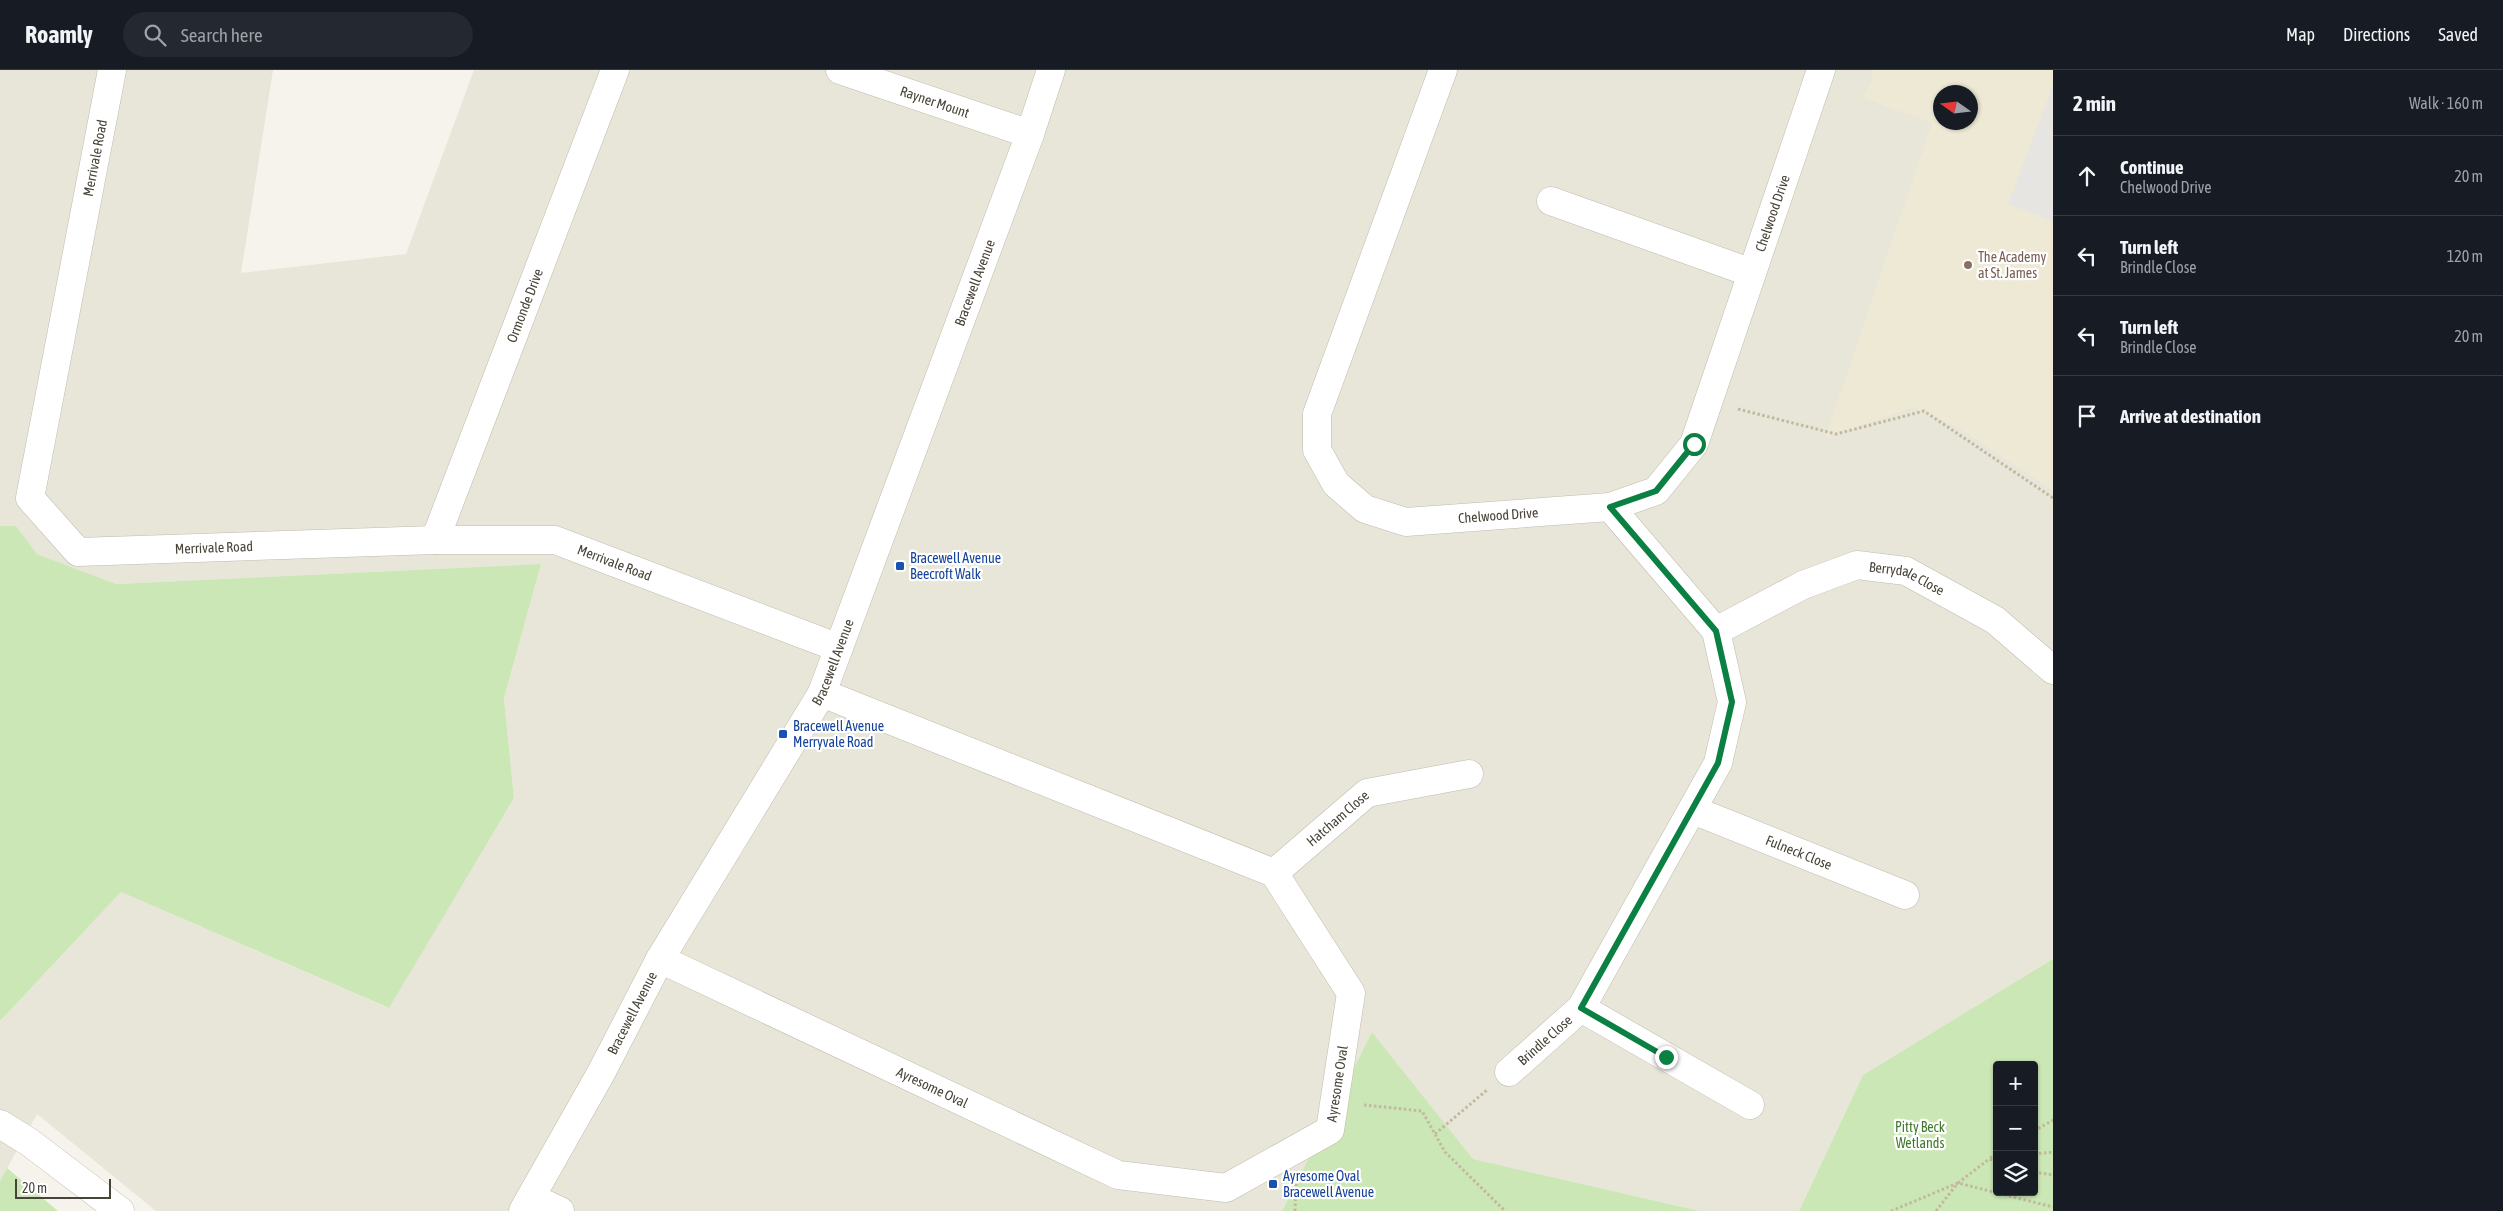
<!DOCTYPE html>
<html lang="en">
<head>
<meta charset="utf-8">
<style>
	:root { --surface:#171b24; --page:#242831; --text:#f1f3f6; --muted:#9ea1a6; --line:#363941 }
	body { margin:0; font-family:"Asap Condensed",sans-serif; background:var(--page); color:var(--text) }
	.controls { position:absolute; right:15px; bottom:15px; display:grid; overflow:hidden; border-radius:5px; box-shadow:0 1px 4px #0004 }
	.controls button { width:45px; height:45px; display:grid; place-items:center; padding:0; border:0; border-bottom:1px solid var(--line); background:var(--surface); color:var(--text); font:25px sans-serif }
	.compass { position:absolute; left:1933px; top:15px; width:45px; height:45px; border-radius:50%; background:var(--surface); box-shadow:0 1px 4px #0004; rotate:284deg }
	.scale { position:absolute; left:15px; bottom:12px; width:96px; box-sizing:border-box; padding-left:5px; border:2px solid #494439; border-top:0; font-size:14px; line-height:18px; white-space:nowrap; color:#494439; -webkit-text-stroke:4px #fff; paint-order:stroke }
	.stop { position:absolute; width:15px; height:15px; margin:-11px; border:4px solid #0b8043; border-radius:50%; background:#fff }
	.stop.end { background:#0b8043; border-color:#fff; box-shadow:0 1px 5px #0008 }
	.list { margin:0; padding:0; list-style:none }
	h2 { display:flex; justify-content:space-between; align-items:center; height:65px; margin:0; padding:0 20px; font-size:21px }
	h2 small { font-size:16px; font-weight:400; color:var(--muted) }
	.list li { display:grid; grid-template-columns:32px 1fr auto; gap:15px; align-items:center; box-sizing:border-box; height:80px; padding:0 20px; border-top:1px solid var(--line) }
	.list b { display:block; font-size:19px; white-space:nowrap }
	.list p { margin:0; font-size:16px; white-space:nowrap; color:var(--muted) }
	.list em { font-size:16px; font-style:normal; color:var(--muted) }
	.icon { flex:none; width:28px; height:28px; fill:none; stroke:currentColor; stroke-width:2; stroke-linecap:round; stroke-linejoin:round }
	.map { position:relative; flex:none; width:2053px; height:1141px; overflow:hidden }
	header { display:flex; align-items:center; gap:30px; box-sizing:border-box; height:70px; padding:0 25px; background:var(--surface); border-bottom:1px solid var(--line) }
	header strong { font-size:24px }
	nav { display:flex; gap:28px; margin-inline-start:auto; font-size:18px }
	.search { width:350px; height:45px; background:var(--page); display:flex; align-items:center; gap:12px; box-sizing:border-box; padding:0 18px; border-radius:28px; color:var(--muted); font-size:19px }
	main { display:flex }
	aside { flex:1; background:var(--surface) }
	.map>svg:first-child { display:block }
	.residential { fill:#e8e5d9; fill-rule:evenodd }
	.education { fill:#ede9d5; fill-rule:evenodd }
	.green { fill:#cce7b6; fill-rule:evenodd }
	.parking { fill:#e7e5e2 }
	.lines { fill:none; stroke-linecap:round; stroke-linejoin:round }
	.minor-casing { stroke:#c0bcad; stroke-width:29 }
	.tertiary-casing { stroke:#c0bcad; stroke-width:29 }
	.path { stroke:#c1b99f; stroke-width:3; stroke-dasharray:2.5 2.5; stroke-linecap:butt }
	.minor { stroke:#fff; stroke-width:28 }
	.tertiary { stroke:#fff; stroke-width:28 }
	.route { stroke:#0b8043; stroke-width:6 }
	.education-dot { fill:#8d6e63; stroke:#fff; stroke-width:2 }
	.transit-dot { fill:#1a4fb4; stroke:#fff; stroke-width:2 }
	.labels { text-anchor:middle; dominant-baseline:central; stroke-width:4.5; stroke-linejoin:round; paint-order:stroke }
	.street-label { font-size:14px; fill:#494439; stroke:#fff }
	.education-label { font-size:14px; fill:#785e54; stroke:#fff; text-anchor:start }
	.transit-label { font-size:14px; fill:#164399; stroke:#fff; text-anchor:start }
	.park-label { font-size:14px; fill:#42792d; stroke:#fff }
</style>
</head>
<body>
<header>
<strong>Roamly</strong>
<div class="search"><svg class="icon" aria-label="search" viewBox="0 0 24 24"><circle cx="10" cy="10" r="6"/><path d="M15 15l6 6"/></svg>Search here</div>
<nav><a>Map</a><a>Directions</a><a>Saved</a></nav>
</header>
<main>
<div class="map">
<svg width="2053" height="1141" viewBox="0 0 2053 1141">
	<rect width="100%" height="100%" fill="#f5f3eb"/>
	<path class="residential" d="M0,0H273L241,203L406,184L474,0H2047L1915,337L1961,359L2053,420V889L1863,1005L1799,1141H1700L1473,1089L1372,962L1282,1141H156L37,1044L0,1111V951L121,822L388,938L514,728L504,628L541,494L116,514L37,484L16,456H0ZM1940,22H1970V52H1940Z"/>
	<path class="education" d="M1872,0H2053V420L1961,359L1915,337L1825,368L1932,53L1863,28L1872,10ZM1940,22H1970V52H1940Z"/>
	<path class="green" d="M0,456H16L37,484L116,514L541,494L504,628L514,728L389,938L121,822L0,951Z
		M2053,889V1141H1799L1863,1005ZM1997,995H2034V1122H1997Z
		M1372,962L1473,1089L1700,1141H1282Z
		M7,1098L58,1141H0V1111Z"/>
	<path class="parking" d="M2053,15V151L2008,134Z"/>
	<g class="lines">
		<g class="minor-casing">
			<g id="minor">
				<path id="s1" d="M112,0L30,428L78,482L435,470H555L839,578"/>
				<path id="s2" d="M840,0L1030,64"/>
				<path id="s3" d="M1443,0L1317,344V380L1336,414L1365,439L1406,452L1610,437L1656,421L1694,374L1821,0"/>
				<path d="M1551,131L1752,203"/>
				<path id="s4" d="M435,470L615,0"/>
				<path id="s5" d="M1716,561L1803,515L1857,495L1906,501L1995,550L2053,600"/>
				<path id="s6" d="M1693,740L1905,825"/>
				<path id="s7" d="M1274,803L1367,723L1469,704"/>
				<path id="s8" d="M660,889L1118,1105L1226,1118L1330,1060L1351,923L1274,803L822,623"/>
				<path d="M1581,938L1750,1035"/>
				<path id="s9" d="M1509,1002L1581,938L1718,693L1732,632L1716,561L1610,437"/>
				<path d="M532,1128L560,1141"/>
				<path id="s10" d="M523,1141L601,1003L660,889L822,623L1030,64L1051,0"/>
			</g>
		</g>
		<g class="tertiary-casing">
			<path id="tertiary" d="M0,1054L29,1072L120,1141"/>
		</g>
		<path class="path" d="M1738,339L1836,364L1924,341L2053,428
			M1364,1035L1422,1041L1445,1082L1505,1141
			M2034,1061L2053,1050
			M1435,1064L1487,1020
			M2034,1084L2053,1082
			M1990,1088L1997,1084
			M1997,1091L1989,1089L1958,1113L2053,1137
			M2034,1102L2053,1105
			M1295,1141L1296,1114
			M1891,1141L1958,1113
			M1936,1141L1957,1114"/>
		<use href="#minor" class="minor"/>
		<use href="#tertiary" class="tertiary"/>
	</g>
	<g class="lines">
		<path class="route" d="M1666,987L1581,938L1718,693L1732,632L1716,561L1610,437L1656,421L1694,374"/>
	</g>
	<circle class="education-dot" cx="1968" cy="195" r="5"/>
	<g class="transit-dot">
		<rect x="895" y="491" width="10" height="10" rx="2.5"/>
		<rect x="778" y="659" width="10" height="10" rx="2.5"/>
		<rect x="1268" y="1109" width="10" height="10" rx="2.5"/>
	</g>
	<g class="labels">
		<g class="street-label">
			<text stroke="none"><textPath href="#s2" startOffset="100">Rayner Mount</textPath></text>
			<text transform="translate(95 88) rotate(-79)">Merrivale Road</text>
			<text stroke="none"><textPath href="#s3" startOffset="1080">Chelwood Drive</textPath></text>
			<text stroke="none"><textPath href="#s10" startOffset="1036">Bracewell Avenue</textPath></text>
			<text stroke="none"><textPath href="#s4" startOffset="251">Ormonde Drive</textPath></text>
			<text stroke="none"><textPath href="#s3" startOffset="615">Chelwood Drive</textPath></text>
			<text stroke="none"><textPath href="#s1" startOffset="644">Merrivale Road</textPath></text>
			<text stroke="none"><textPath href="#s1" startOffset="1049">Merrivale Road</textPath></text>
			<text stroke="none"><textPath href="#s5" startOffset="208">Berrydale Close</textPath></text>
			<text stroke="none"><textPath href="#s10" startOffset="631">Bracewell Avenue</textPath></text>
			<text stroke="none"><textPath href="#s7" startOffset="84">Hatcham Close</textPath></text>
			<text stroke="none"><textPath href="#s6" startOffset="114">Fulneck Close</textPath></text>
			<text stroke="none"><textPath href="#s10" startOffset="226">Bracewell Avenue</textPath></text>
			<text stroke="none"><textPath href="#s9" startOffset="48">Brindle Close</textPath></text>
			<text stroke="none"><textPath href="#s8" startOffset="781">Ayresome Oval</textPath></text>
			<text stroke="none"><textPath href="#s8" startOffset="301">Ayresome Oval</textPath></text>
		</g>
		<g class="education-label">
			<text x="1978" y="187">The Academy<tspan x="1978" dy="16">at St. James</tspan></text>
		</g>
		<g class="transit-label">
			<text x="910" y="488">Bracewell Avenue<tspan x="910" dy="16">Beecroft Walk</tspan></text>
			<text x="793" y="656">Bracewell Avenue<tspan x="793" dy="16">Merryvale Road</tspan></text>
			<text x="1283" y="1106">Ayresome Oval<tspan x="1283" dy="16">Bracewell Avenue</tspan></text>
		</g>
		<g class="park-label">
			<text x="1920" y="1057">Pitty Beck<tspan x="1920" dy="16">Wetlands</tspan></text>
		</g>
	</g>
</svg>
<div class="controls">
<button>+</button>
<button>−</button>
<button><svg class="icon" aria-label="layers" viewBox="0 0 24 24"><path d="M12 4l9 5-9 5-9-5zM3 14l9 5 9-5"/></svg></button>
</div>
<svg class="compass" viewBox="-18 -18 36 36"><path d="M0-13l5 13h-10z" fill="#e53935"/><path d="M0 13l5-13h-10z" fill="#9ea1a6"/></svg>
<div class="scale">20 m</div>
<div class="stop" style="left:1694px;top:374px"></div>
<div class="stop end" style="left:1666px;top:987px"></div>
</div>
<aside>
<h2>2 min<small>Walk · 160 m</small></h2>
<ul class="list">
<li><svg class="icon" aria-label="ahead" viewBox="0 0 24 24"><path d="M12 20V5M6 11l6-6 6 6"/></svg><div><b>Continue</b><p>Chelwood Drive</p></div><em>20 m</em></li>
<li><svg class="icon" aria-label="left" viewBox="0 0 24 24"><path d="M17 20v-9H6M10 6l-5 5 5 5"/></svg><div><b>Turn left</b><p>Brindle Close</p></div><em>120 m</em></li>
<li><svg class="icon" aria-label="left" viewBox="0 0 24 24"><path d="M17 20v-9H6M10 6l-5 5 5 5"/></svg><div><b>Turn left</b><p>Brindle Close</p></div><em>20 m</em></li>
<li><svg class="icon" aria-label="arrive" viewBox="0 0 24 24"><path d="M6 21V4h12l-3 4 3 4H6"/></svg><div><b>Arrive at destination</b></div></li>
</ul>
</aside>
</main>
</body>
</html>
